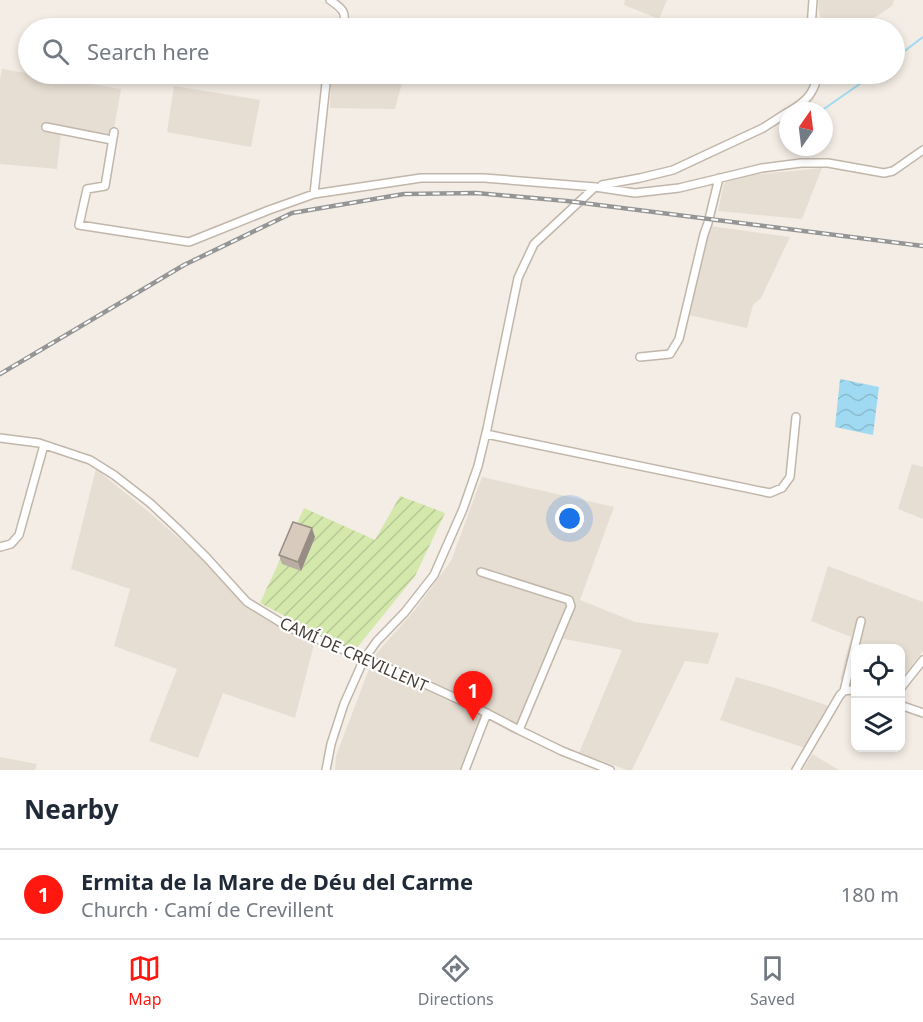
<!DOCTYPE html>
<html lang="en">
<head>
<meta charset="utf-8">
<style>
	:root { --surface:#fff; --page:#f2f2f3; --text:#1f2937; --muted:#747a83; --line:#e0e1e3; --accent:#fe1810 }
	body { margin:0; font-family:"Noto Sans",sans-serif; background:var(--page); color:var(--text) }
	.controls { position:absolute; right:18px; bottom:18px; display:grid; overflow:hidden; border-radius:12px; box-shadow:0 3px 9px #0003 }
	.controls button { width:54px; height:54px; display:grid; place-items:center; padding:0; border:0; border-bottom:2px solid var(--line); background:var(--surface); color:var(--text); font:30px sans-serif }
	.compass { position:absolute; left:779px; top:102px; width:54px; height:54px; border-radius:50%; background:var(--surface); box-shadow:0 3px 9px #0003; rotate:14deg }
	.you { position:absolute; left:570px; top:519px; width:21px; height:21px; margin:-15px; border:4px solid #fff; border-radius:50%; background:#1a73e8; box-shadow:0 0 0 9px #1a73e833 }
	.badge { display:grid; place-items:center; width:39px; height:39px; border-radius:50%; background:var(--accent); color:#fff; font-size:20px; font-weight:700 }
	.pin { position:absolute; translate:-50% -50px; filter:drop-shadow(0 2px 3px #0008) }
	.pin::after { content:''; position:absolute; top:32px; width:21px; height:18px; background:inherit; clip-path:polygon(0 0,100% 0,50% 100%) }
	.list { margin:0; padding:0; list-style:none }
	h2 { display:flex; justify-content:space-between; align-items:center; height:78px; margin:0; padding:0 24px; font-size:26px }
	h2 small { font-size:20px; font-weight:400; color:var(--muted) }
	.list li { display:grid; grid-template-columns:39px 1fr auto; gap:18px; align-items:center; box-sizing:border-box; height:90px; padding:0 24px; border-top:2px solid var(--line) }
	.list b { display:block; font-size:22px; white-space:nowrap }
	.list p { margin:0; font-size:20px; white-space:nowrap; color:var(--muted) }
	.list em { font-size:20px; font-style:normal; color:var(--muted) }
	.icon { flex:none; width:33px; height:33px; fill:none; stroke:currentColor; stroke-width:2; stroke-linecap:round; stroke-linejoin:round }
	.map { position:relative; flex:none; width:923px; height:770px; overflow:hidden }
	.search { position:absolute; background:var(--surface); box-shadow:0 3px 9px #0003; left:18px; right:18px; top:18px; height:66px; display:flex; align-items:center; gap:15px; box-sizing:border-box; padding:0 21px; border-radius:33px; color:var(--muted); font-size:22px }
	.sheet { height:168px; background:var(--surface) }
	nav { display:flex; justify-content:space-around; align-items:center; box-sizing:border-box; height:84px; border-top:2px solid var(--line); background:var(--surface); font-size:16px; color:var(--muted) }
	nav a { display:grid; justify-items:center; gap:3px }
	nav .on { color:var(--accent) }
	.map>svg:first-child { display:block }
	.residential { fill:#e7ded3 }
	.garden { fill:url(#garden-furrows) }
	.water { fill:url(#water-waves) }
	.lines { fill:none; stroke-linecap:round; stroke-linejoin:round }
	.stream { stroke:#9fdaf2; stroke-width:2 }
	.minor-casing { stroke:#c1b6aa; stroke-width:10 }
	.minor { stroke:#fff; stroke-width:7 }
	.rail-casing { stroke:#959595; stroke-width:4.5 }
	.rail { stroke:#fff; stroke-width:2; stroke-dasharray:7; stroke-linecap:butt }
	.wall { fill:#baaea3 }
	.shaded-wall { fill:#978d84 }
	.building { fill:#d8cabd; stroke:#978d84; stroke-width:1.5 }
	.labels { text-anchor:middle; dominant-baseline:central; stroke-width:4.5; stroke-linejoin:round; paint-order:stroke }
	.street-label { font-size:16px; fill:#453d34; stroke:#fff }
</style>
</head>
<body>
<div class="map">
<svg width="923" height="770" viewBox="0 0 923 770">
	<defs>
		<pattern id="garden-furrows" width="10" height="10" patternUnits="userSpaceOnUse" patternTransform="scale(1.5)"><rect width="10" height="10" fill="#d4e8ac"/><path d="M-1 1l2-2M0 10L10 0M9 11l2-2" fill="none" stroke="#b7c895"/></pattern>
		<pattern id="water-waves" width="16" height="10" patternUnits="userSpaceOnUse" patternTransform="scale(1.5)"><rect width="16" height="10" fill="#9fdaf2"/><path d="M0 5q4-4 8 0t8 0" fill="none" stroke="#8abcd0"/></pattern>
	</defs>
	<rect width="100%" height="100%" fill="#f3ede5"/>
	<path class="residential" d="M625,0H667L659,19L624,5Z
		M818,0H894L892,6L859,28H823L819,11Z
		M2,69L121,89L112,140L61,134L57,169L0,164V79Z
		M333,74H377L380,78L402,83L395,109L330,108L331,81Z
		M174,86L260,100L251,147L167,132Z
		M822,168L802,219L718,211L724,183L751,175Z
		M710,226L790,237L761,298L753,305L747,328L689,315Z
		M912,464L923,467V519L898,509Z
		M96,469L149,512L197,554L244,605L314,644L295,718L223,693L198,758L149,741L177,669L114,646L130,589L71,569Z
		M482,477L614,507L580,600L635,622L719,633L708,664L685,661L632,770H627L579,753L622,650L554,637L514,734L489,720L468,770H335L336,756L374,656L414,611L451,561Z
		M828,566L923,602V651L901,679L900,648H856L855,685L840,679L851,637L811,621Z
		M736,677L772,687L829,706L805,748L720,720Z
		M812,754L839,770H803Z
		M0,757L37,764L35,770H0Z"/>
	<path class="garden" d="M400,496L445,513L415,576L355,650L325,637L260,603L304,508L375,540Z"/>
	<path class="water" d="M840,379L879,387L873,435L835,427Z"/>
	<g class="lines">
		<path class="stream" d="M894,59L923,37
			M821,111L874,74"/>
		<g class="minor-casing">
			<path id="minor" d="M330,0C343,9 347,12 343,28
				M811,28L813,0
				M790,111C807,101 814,93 818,74
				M46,127L112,140
				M114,132L105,186L87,189L79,225L189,242L269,210L314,194L421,178H484L595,187L635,193L679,188L762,168L801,163H828L884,173L893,171L923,150
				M602,185L640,178L673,170L763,128L788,112
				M314,194L327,74
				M640,357L670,354L679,339L704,234L708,223L719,178
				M486,434L770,493L782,488L790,477L796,417
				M0,438L39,443L90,460L114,475L150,503L179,530L207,558L247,602L288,627L412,678L475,707L519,730L562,751L610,770
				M0,547L11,544L19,535L44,445
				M481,572L569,600L571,606L519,730
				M900,689L923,660
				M844,691L861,621
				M900,705L923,713
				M326,770L331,744L344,704L364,659L377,641L405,612L434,575L463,509L478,466L487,429L518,278L534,244L595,187
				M465,770L487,713
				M796,770L840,695L844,691L851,690L856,692"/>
		</g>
		<use href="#minor" class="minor"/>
		<g class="rail-casing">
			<path id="rail" d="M0,374L184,265L292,213L404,194L476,193L567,201L923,246"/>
		</g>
		<use href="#rail" class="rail"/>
	</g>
	<path class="wall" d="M315,537L301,571L282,564L279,555Z"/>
	<path class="shaded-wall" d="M312,528L315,537L301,571L298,562Z"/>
	<path class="building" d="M293,522L312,528L298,562L279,555Z"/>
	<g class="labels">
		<g class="street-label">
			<text transform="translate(354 654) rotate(24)">CAMÍ DE CREVILLENT</text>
		</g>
	</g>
</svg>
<div class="controls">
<button><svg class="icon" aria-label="locate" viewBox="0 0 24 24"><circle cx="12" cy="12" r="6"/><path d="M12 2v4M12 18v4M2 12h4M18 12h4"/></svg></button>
<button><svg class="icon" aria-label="layers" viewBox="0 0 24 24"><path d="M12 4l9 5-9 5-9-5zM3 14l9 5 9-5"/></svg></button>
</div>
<svg class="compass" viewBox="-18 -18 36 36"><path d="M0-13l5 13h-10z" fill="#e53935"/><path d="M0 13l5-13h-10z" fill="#747a83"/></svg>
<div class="you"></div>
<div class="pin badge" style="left:473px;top:721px">1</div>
<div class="search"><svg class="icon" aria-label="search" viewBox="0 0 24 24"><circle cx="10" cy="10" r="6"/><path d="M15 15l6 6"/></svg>Search here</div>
</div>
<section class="sheet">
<h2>Nearby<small></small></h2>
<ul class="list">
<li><span class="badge">1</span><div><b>Ermita de la Mare de Déu del Carme</b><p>Church · Camí de Crevillent</p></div><em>180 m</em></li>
</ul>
</section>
<nav>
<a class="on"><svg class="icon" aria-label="map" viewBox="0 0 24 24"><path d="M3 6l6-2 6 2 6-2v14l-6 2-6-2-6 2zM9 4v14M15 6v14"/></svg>Map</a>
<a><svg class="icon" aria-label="directions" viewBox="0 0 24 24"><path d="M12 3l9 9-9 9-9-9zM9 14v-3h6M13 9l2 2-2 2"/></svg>Directions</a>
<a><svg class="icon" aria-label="saved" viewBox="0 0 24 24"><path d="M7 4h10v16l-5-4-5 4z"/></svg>Saved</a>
</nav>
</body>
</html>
